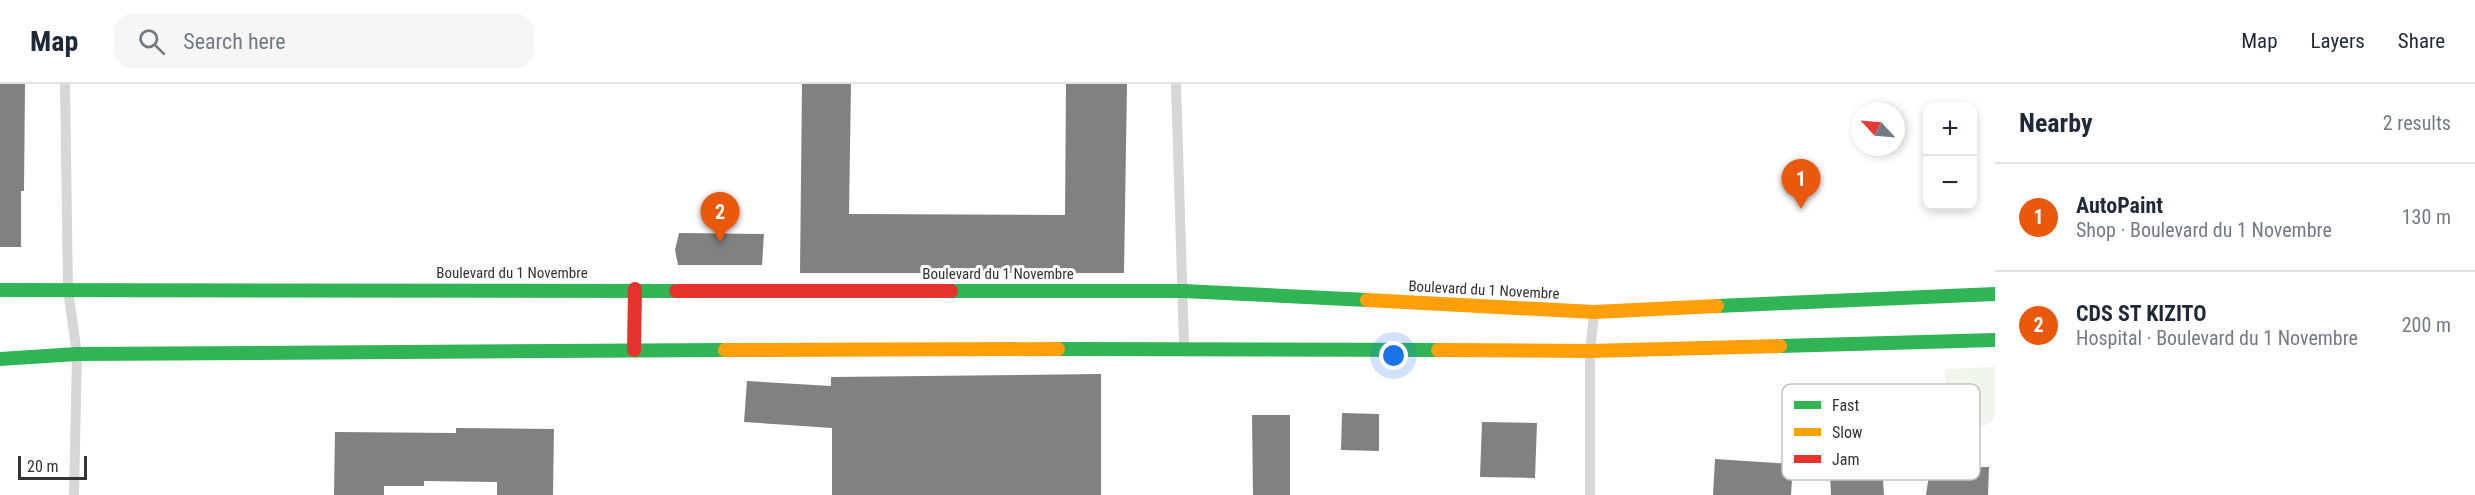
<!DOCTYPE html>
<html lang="en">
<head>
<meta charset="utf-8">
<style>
	:root { --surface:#fff; --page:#f6f6f7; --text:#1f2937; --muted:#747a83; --line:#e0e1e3; --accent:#ea580c }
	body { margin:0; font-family:"Roboto Condensed",sans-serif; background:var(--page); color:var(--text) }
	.controls { position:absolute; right:18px; top:18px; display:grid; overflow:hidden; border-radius:12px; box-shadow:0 3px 9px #0003 }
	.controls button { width:54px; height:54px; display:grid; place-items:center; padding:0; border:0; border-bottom:2px solid var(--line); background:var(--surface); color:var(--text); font:30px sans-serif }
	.compass { position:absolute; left:1851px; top:18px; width:54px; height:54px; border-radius:50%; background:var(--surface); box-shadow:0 3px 9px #0003; rotate:296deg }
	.scale { position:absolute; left:18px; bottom:15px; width:69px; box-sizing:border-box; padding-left:6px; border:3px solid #333; border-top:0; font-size:16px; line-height:21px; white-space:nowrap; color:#333; -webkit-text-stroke:4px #fff; paint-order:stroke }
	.you { position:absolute; left:1394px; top:272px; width:21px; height:21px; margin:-15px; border:4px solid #fff; border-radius:50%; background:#1a73e8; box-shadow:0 0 0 9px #1a73e833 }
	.badge { display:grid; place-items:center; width:39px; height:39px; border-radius:50%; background:var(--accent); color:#fff; font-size:20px; font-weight:700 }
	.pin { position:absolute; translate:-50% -50px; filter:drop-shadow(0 2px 3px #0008) }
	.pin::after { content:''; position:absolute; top:32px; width:21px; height:18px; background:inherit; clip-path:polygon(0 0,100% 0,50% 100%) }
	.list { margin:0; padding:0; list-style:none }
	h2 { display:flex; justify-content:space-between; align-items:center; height:78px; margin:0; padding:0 24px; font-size:26px }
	h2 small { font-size:20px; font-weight:400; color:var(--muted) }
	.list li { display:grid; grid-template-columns:39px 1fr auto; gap:18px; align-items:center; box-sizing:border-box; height:108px; padding:0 24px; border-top:2px solid var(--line) }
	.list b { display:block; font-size:22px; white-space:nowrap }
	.list p { margin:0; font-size:20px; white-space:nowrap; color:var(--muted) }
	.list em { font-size:20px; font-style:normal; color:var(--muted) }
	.icon { flex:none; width:33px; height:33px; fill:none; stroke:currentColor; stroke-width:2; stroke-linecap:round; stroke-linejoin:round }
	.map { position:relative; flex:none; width:1995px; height:411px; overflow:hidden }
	header { display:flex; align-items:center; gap:36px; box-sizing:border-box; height:84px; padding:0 30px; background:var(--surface); border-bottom:2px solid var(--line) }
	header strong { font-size:28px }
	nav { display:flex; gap:33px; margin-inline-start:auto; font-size:21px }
	.search { width:420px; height:54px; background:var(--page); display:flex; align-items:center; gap:15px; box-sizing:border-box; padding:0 21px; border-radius:18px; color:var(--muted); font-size:22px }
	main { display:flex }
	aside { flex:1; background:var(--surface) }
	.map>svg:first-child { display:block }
	.green { fill:#f1f5ed }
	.building { fill:#818181 }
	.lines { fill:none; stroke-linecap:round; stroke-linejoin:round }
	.lane { stroke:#d7d7d7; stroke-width:10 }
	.fast { stroke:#30b455; stroke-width:14 }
	.slow { stroke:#ff9f0a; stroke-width:14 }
	.jam { stroke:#e5322d; stroke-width:14 }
	.labels { text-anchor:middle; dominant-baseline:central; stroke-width:6; stroke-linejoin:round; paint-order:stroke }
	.street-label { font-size:15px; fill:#333; stroke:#fff }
	.key { fill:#fff; stroke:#c2c2c2; stroke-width:1.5 }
	.key-label { font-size:16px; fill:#333 }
</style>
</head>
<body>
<header>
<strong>Map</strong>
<div class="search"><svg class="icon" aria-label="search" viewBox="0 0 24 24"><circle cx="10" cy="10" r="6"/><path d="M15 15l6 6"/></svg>Search here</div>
<nav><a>Map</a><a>Layers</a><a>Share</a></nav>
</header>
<main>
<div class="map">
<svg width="1995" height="411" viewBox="0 0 1995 411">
	<rect width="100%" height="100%" fill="#fff"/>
	<path class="green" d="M1995,283V333C1986,347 1958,347 1949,334L1945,285Z"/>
	<path class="building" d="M0,0H25L24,107H21V163H0Z
		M802,0H851L849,130L1065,131L1066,0H1127L1124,189H800Z
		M679,149L764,150L762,181H678L675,166Z
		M1101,290V411H832V344L744,338L747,297L831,302V293Z
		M1342,329L1379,330V367L1341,366Z
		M1252,331H1290V411H1253Z
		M1482,338L1537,339L1535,394L1480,393Z
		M456,344L554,345L553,411H497V398L424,397V402H384V411H334L335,348L456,349Z
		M1881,365L1884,411H1831L1829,367Z
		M1715,375L1793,380L1791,411H1713Z
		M1989,383L1988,411H1926L1930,384Z"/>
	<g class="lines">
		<path class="lane" d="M65,0L68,206L77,270L74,411
			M1176,0L1184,261
			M1590,411V267L1594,231"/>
		<path class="fast" d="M0,206L676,207
			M951,207H1183L1367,216
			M1717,222L1995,210
			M1780,262L1995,256
			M1058,265L1438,266
			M0,275L77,270L725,266"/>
		<path class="slow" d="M1367,216L1594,228L1717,222
			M725,266L1058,265
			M1438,266L1590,267L1780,262"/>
		<path class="jam" d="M676,207H951
			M634,266L635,205"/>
	</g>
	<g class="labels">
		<g class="street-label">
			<text x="512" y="189">Boulevard du 1 Novembre</text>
			<text x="998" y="190">Boulevard du 1 Novembre</text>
			<text transform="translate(1484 206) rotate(3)">Boulevard du 1 Novembre</text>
		</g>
	</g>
	<rect x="1782" y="300" width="198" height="96" rx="9" class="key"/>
	<rect x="1794" y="317" width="27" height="8" fill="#30b455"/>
	<rect x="1794" y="344" width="27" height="8" fill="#ff9f0a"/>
	<rect x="1794" y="371" width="27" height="8" fill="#e5322d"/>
	<g class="key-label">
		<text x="1832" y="327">Fast</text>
		<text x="1832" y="354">Slow</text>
		<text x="1832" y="381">Jam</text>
	</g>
</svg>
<div class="controls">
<button>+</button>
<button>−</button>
</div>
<svg class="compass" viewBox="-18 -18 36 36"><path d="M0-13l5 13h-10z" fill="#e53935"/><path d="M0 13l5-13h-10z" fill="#747a83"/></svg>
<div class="scale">20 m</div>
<div class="you"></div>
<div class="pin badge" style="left:1801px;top:125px">1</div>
<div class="pin badge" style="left:720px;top:158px">2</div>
</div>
<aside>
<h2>Nearby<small>2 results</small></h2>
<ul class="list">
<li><span class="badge">1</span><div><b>AutoPaint</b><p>Shop · Boulevard du 1 Novembre</p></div><em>130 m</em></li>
<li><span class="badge">2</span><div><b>CDS ST KIZITO</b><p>Hospital · Boulevard du 1 Novembre</p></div><em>200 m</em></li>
</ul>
</aside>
</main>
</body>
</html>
